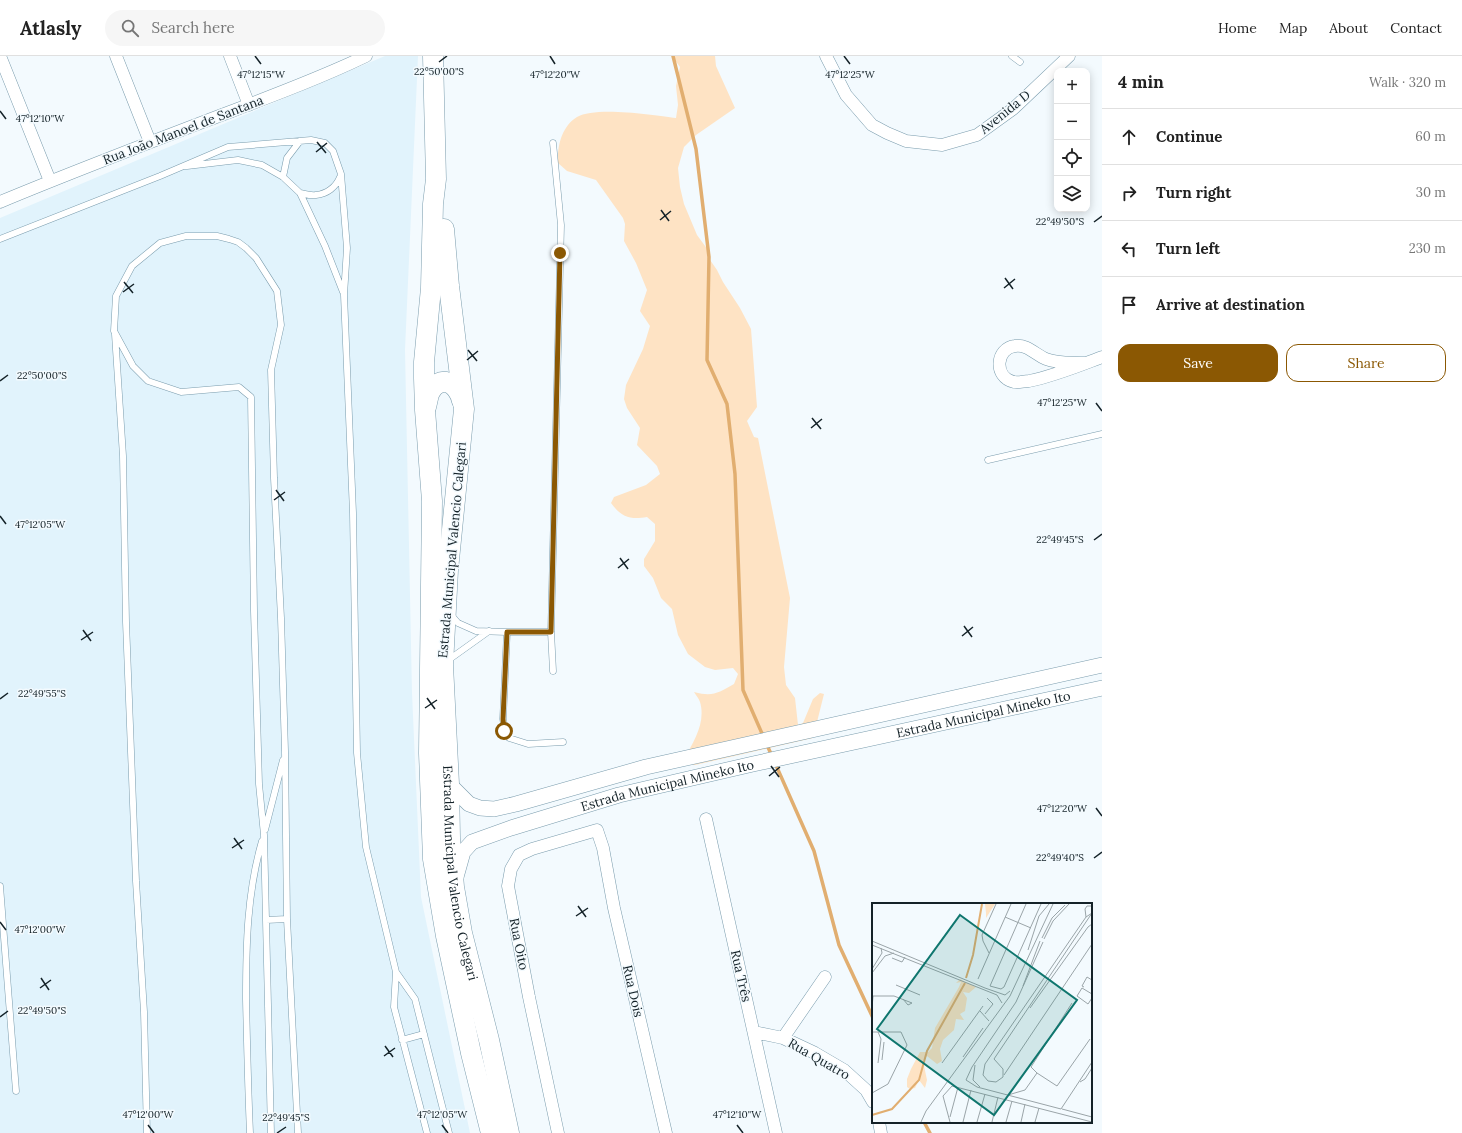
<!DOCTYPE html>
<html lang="en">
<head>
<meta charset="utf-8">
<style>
	:root { --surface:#fff; --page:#f6f6f6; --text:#222; --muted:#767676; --line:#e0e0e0; --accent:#8b5803 }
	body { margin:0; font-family:Lora,serif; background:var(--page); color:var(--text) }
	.controls { position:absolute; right:12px; top:12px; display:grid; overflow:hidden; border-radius:8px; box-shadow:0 2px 10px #0003 }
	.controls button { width:36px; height:36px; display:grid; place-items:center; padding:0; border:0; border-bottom:1px solid var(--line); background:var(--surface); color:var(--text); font:20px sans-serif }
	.stop { position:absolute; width:12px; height:12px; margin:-9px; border:3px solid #8b5803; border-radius:50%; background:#fff }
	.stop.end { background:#8b5803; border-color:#fff; box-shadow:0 1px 4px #0008 }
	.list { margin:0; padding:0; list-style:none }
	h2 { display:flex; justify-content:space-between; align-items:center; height:52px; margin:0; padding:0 16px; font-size:17px }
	h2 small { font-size:13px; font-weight:400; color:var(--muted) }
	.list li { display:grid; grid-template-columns:26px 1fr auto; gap:12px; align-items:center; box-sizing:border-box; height:56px; padding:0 16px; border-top:1px solid var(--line) }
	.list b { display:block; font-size:15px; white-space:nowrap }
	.list em { font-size:13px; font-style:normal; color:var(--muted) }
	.actions { display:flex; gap:8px; padding:12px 16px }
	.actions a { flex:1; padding:9px 0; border:1px solid var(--accent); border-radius:12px; text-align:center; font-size:14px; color:var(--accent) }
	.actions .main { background:var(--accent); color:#fff }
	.icon { flex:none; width:22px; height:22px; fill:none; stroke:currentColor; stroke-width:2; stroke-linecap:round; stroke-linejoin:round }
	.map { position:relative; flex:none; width:1102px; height:1077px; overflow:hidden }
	header { display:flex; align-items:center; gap:24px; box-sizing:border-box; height:56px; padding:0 20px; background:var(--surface); border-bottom:1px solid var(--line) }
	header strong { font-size:19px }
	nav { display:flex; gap:22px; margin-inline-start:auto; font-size:14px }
	.search { width:280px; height:36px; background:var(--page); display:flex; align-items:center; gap:10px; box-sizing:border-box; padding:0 14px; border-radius:22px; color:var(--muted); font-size:15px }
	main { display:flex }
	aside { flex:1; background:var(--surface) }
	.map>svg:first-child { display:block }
	.built { fill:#e1f3fc }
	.green { fill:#fee3c4 }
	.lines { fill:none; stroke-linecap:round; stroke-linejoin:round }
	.stream { stroke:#e1ae70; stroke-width:3.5 }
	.service-casing { stroke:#7a9cad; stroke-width:7 }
	.minor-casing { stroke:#7a9cad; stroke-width:13 }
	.tertiary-casing { stroke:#7a9cad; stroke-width:16 }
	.primary-casing { stroke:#7a9cad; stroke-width:21 }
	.service { stroke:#fff; stroke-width:6 }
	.minor { stroke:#fff; stroke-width:12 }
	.tertiary { stroke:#fff; stroke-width:15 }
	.primary { stroke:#fff; stroke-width:20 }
	.route { stroke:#8b5803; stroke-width:5 }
	.ticks { fill:none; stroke:#142228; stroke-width:1.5 }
	.labels { text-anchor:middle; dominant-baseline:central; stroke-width:3; stroke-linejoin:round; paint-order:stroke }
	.street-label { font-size:13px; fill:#142228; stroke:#f3fafe }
	.inset-river { fill:none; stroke:#e1ae70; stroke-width:2 }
	.inset-road { fill:none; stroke:#9aa4a8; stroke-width:1 }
	.view { fill:#0f766e; fill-opacity:0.15; stroke:#0f766e; stroke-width:2 }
	.inset-edge { fill:none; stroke:#142228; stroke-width:2 }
	.ticks-label { font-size:10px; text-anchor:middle; fill:#142228; stroke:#f3fafe; stroke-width:3; stroke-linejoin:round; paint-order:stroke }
</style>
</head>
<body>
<header>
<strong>Atlasly</strong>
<div class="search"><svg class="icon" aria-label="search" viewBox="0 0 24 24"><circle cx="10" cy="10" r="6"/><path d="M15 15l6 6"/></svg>Search here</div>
<nav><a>Home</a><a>Map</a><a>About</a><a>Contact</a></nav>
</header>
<main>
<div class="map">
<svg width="1102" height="1077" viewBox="0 0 1102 1077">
	<rect width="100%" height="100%" fill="#f3fafe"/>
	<path class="built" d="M385,0H418L405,294L412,637L421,841L470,1077H0V162Z"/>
	<path class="green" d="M672,0H715L716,10L735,52L696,79L684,91L678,112L680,131L684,148L697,179L708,194V201L717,214L723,226L740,252L751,273L757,351L747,365L754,381L758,382L790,542L784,611L786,629L795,642L798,669L803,667L813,643L820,637L824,638L813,682L695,709L685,707L684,702C694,686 706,666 700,646C699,643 696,639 694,636C713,641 718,637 734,628L738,618L733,612L715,614L705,611L688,598L678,579L672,553L661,542L653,522L644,510V503L655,485V468L647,461C630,464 621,461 611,447L614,441L646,429L660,418L657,410L637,389L640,372L627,352L624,343L626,329L643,293L650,270L640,255L647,234L636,207L624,185L625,168L623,162L596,124L567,115L558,107C557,90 562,70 577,61C595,50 654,59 676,62L678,49L676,30L680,11Z"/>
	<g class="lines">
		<path class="stream" d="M673,0L696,93L709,201L707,304L727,348L735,418L743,634L764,682
			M766,687L772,700
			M775,707L814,795L839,889L873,962
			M924,1066L930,1077"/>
		<g class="service-casing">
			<path id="service" d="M1012,0L1020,6
				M187,110L238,104L262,109L283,121L300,137L325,190L343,236
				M283,121L287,102L300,85
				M300,137C305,138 311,140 316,139C327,138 336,131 340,121
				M0,183L160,120L228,91L311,84L325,87L333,95L341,118L347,192L344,239L353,457L357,697L366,791L396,916L394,951L427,1077
				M115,278L123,400L126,566L136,825L144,956L147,1077
				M988,404L1102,378
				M451,559L458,567L476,575L507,576H551
				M507,576L503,663L505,675L509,682L528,688L563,686
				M447,605L489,575
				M553,615L551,576L561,169L553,87
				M265,774L283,704
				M0,830L16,1035
				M266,864L287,863
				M396,916L415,943L449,1077
				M402,984L424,978
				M250,1077C248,1032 247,988 246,943C246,889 247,837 262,785
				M271,1077L264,779L259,728L254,555L251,341L239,331L181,336L148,325L133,310L114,275L116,240L132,210L160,187L186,180H217L229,183L238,186L246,192L256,202L277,235L281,269L271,314L274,422L281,562L285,695L287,863L298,1077"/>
		</g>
		<g class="minor-casing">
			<path id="minor" d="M0,0L50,125
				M116,0L150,86
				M230,0L249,49
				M826,0L846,39L872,69L887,77L906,85L942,89L977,79L1013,53L1069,0
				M0,146C67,118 135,92 203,66C258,45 314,25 366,0
				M1085,307C1073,306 1058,308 1046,303C1036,299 1027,288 1015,290C996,292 993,321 1014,326C1019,327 1024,325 1029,325C1054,320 1078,310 1102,301
				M706,763L776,1077
				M754,976L783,982L815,997L844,1014L866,1034L873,1046
				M783,982L825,921
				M879,1066L881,1077
				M558,1077L529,941L508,830L511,813L519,799L532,793L597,774L603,792L614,852L666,1077"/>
		</g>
		<g class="tertiary-casing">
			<g id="tertiary">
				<path d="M449,728L469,748L480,752L494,753L516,748L646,711L1102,609"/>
				<path id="s1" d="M456,821L463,796L472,786L511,772L619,739L753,708L1102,632"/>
			</g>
		</g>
		<g class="primary-casing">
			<g id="primary">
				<path d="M433,0L436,123L433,148L431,232L424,306V322L425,354L432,445L429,697L433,803L446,880L471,997L491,1077"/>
				<path id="s2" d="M444,173L449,230L464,353L448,514L443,609L449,728L450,782L454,831L462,877L489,984L509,1077"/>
				<path d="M426,351C427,347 428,342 429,338C439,317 458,326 462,345"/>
			</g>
		</g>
		<use href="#service" class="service"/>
		<use href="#minor" class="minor"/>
		<use href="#tertiary" class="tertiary"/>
		<use href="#primary" class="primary"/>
	</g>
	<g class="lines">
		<path class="route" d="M504,675L503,663L507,576H551L560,197"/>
	</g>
	<path class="ticks" d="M255,0L261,8M550,0L555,8M844,0L850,8M439,6L447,0M0,55L6,63M317,86L326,97M316,96L327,87M661,154L669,165M660,164L671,155M1094,166L1102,160M1005,222L1013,233M124,226L133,237M1004,232L1015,223M123,236L134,228M468,294L477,305M467,304L478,295M0,325L8,319M1096,347L1102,355M812,362L821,373M811,372L822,363M276,434L284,445M274,444L285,436M0,460L6,468M1094,484L1102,478M620,502L628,513M618,512L629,503M964,570L972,581M83,574L91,585M962,580L973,571M81,584L93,576M427,642L435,653M0,643L8,637M425,652L437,644M771,710L779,721M769,720L780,711M1096,752L1102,760M234,782L242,793M232,792L244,784M1094,802L1102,796M578,850L586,861M576,860L588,852M0,866L6,874M41,922L49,934M40,932L51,924M0,961L8,955M385,990L393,1001M384,1000L395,992M148,1069L154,1077M442,1069L448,1077M737,1069L743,1077M277,1077L286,1071"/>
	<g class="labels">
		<g class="street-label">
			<text transform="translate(1005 56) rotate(-39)">Avenida D</text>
			<text transform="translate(183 74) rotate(-21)">Rua João Manoel de Santana</text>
			<text transform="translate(452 494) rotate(-85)">Estrada Municipal Valencio Calegari</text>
			<text stroke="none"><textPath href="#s1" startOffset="567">Estrada Municipal Mineko Ito</textPath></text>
			<text stroke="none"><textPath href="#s1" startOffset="243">Estrada Municipal Mineko Ito</textPath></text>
			<text stroke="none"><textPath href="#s2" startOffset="647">Estrada Municipal Valencio Calegari</textPath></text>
			<text transform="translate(519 888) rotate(79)">Rua Oito</text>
			<text transform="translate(741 920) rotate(77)">Rua Três</text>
			<text transform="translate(633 935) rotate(77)">Rua Dois</text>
			<text transform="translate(819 1003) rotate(30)">Rua Quatro</text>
		</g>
	</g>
	<g transform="translate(872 847)">
		<rect width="220" height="220" fill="#f3fafe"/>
		<path d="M113,1H123L114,15V10ZM88,76L104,84L97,90L91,89L95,95L93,108L88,111L92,117L84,116L82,127L71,137L68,146L70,158L65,161L55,153L51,158L55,177L53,185L47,177L43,185L38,186L35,184V176L39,166L48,149H56L60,145L63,125L87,84L89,79L84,80Z" fill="#fee3c4"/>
		<path class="inset-river" d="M94,75L101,52L110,1M0,212L20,206L47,177L55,148L93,80"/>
		<path class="inset-road" d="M154,1L118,83L129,86L132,84L169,1M220,10L214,14L213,6L215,3H220M133,14L159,25M214,14L113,161L111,172L116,178L124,179L131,174V166L122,156L220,10M170,35L180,15L193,2M172,36L181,18L197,1M0,38L113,85L133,92L138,88M171,39L144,99L100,164L94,177L105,184L189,206L220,159M0,42L125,92L130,100M156,47L167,13L177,1M117,50L111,38L110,32L124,1M20,55L30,59L33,54M0,66L10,50L9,45M0,70L13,53L22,50M106,76L139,1M24,82L48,92M151,83L168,38M212,84L210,83L215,74L220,77M220,91L210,85L205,93L216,101L220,95M0,93H22L40,100M31,96L36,102L40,100M0,105L1,93M158,105L216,24L220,21M108,108L117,118M113,111L121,101L115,95M0,129H29L35,142L16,181L0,190M6,129L9,136L6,160M91,154L111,125M10,157L12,139M70,160L111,103M103,162L101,177L108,184M165,170L159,164L200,100M132,172L220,41M208,179L213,176L220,165M136,192L153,187L165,170L185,183L218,136M190,206L220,214M78,214L86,184M49,219L54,208L138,93L181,1M78,219L71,193L80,183L220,219M91,219L99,187M105,219L113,191M120,219L126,194M134,219L140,198M149,219L153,201M163,219L167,205"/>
		<path class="view" d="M88,12L205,97L122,212L5,126Z"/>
		<rect width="220" height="220" class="inset-edge"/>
	</g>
	<g class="ticks-label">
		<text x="439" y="19">22°50'00"S</text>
		<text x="261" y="22">47°12'15"W</text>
		<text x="555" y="22">47°12'20"W</text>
		<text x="850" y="22">47°12'25"W</text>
		<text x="40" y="66">47°12'10"W</text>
		<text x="1060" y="169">22°49'50"S</text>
		<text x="42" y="323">22°50'00"S</text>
		<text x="1062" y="350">47°12'25"W</text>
		<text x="40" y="472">47°12'05"W</text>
		<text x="1060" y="487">22°49'45"S</text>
		<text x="42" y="641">22°49'55"S</text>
		<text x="1062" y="756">47°12'20"W</text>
		<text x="1060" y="805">22°49'40"S</text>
		<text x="40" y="877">47°12'00"W</text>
		<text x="42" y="958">22°49'50"S</text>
		<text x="148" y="1062">47°12'00"W</text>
		<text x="442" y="1062">47°12'05"W</text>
		<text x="737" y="1062">47°12'10"W</text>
		<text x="286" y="1065">22°49'45"S</text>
	</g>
</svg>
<div class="controls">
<button>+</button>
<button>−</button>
<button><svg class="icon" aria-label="locate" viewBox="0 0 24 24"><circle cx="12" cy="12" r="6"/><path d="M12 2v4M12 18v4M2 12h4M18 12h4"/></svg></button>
<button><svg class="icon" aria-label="layers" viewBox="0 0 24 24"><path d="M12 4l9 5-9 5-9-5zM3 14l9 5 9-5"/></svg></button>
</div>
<div class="stop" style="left:504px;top:675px"></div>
<div class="stop end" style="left:560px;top:197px"></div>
</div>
<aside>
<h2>4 min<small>Walk · 320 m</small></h2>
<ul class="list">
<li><svg class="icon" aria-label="ahead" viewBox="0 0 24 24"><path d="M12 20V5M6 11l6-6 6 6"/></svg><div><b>Continue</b></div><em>60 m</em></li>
<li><svg class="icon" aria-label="right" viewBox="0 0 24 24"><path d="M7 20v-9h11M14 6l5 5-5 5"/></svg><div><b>Turn right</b></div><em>30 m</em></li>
<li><svg class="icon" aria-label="left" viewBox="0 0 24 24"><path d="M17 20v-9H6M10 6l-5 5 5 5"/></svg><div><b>Turn left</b></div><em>230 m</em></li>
<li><svg class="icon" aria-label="arrive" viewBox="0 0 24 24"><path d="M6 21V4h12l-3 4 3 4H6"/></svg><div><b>Arrive at destination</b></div></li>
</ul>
<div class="actions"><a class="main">Save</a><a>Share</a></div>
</aside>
</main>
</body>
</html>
